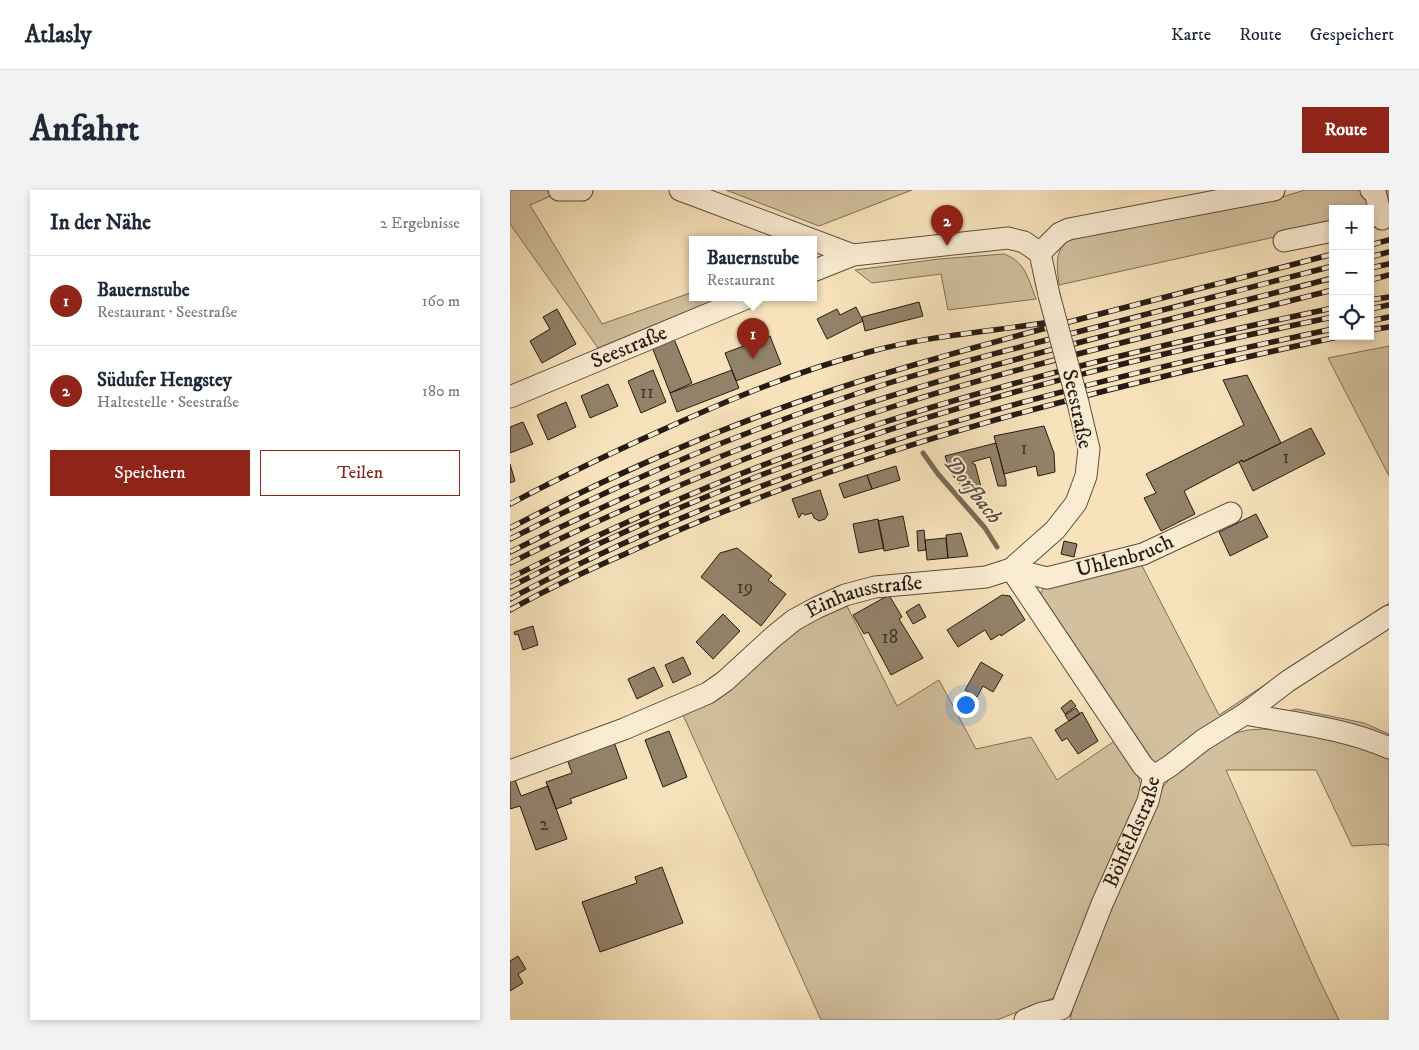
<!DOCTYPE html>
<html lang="de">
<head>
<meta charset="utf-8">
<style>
	:root { --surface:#fff; --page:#f2f2f3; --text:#1f2937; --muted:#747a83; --line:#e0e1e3; --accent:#8f2418 }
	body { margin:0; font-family:"IM FELL DW Pica",serif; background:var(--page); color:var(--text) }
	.controls { position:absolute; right:15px; top:15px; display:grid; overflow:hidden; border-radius:0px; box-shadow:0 2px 8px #0003 }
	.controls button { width:45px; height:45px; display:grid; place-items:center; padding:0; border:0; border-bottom:1px solid var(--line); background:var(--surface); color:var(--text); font:25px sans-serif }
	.you { position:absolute; left:455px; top:514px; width:18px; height:18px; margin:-12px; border:4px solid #fff; border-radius:50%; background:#1a73e8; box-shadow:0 0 0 8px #1a73e833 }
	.badge { display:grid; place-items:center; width:32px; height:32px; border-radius:50%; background:var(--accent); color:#fff; font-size:16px; font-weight:700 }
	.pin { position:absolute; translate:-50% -41px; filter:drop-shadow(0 1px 2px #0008) }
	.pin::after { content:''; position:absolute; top:26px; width:18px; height:15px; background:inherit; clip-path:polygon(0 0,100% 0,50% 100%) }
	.popup { position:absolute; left:179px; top:46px; width:128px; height:65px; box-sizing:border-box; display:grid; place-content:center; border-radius:0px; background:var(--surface); filter:drop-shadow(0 1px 4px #0005); font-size:16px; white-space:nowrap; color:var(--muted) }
	.popup b { font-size:19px; color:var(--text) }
	.popup::after { content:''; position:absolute; left:50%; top:100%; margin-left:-10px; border:10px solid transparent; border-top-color:var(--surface) }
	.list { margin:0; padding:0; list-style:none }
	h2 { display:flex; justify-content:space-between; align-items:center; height:65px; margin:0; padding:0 20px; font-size:21px }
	h2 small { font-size:16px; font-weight:400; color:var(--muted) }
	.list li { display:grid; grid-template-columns:32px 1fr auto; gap:15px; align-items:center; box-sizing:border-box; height:90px; padding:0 20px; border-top:1px solid var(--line) }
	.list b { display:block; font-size:19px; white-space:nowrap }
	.list p { margin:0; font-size:16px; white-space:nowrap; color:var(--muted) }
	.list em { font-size:16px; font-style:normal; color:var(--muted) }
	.actions { display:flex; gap:10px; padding:15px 20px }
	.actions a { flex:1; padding:11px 0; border:1px solid var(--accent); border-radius:0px; text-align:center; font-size:18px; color:var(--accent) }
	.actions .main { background:var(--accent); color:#fff }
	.icon { flex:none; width:28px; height:28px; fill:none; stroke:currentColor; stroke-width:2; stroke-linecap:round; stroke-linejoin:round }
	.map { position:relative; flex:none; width:879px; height:830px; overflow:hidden; border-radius:0px }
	header { display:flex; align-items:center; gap:30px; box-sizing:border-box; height:70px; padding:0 25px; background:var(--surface); border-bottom:1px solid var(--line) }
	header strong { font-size:24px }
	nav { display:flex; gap:28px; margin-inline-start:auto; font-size:18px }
	.intro { display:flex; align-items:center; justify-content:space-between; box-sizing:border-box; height:120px; padding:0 30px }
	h1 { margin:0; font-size:35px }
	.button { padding:12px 22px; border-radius:0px; background:var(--accent); color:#fff; font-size:18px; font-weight:700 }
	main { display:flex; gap:30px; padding:0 30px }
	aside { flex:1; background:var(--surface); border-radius:0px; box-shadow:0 2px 8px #0003 }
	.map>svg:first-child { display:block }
	.green { fill:#d3c09e; stroke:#7c6e58 }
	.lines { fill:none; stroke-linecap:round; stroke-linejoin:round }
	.stream { stroke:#796a56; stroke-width:5 }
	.building { fill:#93826a; stroke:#261b13 }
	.minor-casing { stroke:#5a4d3d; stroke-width:23 }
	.minor { stroke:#faecd3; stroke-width:21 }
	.rail-casing { stroke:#261b13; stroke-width:5.5 }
	.rail { stroke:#faecd3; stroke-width:4; stroke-dasharray:11; stroke-linecap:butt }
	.minor-bridge-casing { stroke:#5a4d3d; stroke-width:23; stroke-linecap:butt }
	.minor-bridge { stroke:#faecd3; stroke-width:21 }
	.labels { text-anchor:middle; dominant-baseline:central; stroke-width:4; stroke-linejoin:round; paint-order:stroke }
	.number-label { font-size:19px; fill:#413529 }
	.street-label { font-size:21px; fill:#261b13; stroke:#faecd3 }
	.water-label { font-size:22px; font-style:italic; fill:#5d4f3f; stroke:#faecd3 }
</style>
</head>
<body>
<header>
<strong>Atlasly</strong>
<nav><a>Karte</a><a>Route</a><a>Gespeichert</a></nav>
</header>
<div class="intro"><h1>Anfahrt</h1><a class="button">Route</a></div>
<main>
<aside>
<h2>In der Nähe<small>2 Ergebnisse</small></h2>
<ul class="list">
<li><span class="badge">1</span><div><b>Bauernstube</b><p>Restaurant · Seestraße</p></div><em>160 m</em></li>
<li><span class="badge">2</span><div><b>Südufer Hengstey</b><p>Haltestelle · Seestraße</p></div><em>180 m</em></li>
</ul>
<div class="actions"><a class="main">Speichern</a><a>Teilen</a></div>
</aside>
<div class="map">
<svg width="879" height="830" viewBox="0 0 879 830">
	<rect width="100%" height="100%" fill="#f7e2bb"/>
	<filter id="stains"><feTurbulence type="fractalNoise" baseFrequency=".004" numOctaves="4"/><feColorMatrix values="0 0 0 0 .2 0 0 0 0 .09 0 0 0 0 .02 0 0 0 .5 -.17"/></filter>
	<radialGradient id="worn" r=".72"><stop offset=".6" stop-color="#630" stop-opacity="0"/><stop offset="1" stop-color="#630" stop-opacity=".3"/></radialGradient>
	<path class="green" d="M0,0H72L52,1L20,15L92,134L183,102V108H209L88,158L0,34Z
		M216,0H402L309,36Z
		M795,0H879V22L860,19H823V34L549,95C546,67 544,57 571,43L772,7Z
		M494,64C516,72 518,89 526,109L438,120L431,84L362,93L345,80L429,69Z
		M879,156V286L818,168Z
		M628,368L709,525L879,413V421L653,573H642L531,406V402L537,394Z
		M336,414L387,516L429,490L466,559L521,547L547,590L606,550C618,568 630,583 633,605L549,801L543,808L487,830H311L173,525L286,438Z
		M786,519L854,533L879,544V553L764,525Z
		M753,539H777L879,564V656L875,654L842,656L806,580H716L807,785L829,830H560L569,791L649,602L665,582L718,545L738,540Z"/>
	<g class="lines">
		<path class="stream" d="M413,263L428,284L475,338L487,357"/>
	</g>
	<path class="building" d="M409,112L413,126L355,141L352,127Z
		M346,117L353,131L317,149L307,129L327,119L330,125Z
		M47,119L66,154L32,173L20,151L40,139L33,127Z
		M260,146L271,174L226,191L215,163Z
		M164,149L182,193L160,203L142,157Z
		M143,180L156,212L131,223L118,191Z
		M222,180L229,198L167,222L160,203Z
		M737,185L771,253L733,272L732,270L729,272L674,301L685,324L651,341L634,308L646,303L636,284L734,235L713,190Z
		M98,194L108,216L80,228L71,206Z
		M56,212L66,237L38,250L27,225Z
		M13,232L23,254L0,263V237Z
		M534,236L544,263L545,282L528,286L526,276L494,284L484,246Z
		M801,238L815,264L743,301L729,272L732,270L733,272Z
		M486,253L496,291V296H488L480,267L462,272L463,274H465L472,301L459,305L440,282L435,266Z
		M0,274L5,291L0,293Z
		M386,276L390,290L362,299L357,285Z
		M357,285L362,299L334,308L329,294Z
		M310,300L318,324L315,329L309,331L304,328L302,323L295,325L292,323L289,328L282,309Z
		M746,324L758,347L720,366L709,342Z
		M393,326L399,356L374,361L368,331Z
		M368,329L374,358L349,363L343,334Z
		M414,340L416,360L408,361L407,341Z
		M451,343L458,366L438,368L436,345Z
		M436,348L438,368L417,370L415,350Z
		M554,351L567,354L564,367L551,364Z
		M227,358L262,386L258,390L276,404L251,436L191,387L210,363Z
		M379,405L392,427L389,429L413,468L381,485L358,442L354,444L343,425Z
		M492,405L500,406L515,430L491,446L490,444L481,450L475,440L448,457L437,440Z
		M409,414L416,427L403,434L396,422Z
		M213,424L230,441L203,469L186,452Z
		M23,436L28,455L13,460L8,444L5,445L4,442Z
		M173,467L181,484L163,493L155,475Z
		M471,472L493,485L483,502L473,496L467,507L455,500Z
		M144,477L153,496L127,509L118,489Z
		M561,510L566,516L555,524L551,518Z
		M566,518L570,524L559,531L555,525Z
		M572,522L588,551L568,564L557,548L552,551L545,540Z
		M159,541L177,587L153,597L135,550Z
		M104,552L117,588L60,609L62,613L46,619L36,592L62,583L57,569Z
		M4,587L11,606L38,596L57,649L26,660L10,616L0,619V589Z
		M152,677L173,733L90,762L72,712L127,693L125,687Z
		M8,766L16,779L8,784L13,793L0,801V771Z"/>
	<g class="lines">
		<g class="minor-casing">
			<g id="minor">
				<path d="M49,0H72"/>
				<path d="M170,0L343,65"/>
				<path d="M861,0L865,2L872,29"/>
				<path d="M774,51L823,41"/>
				<path d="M530,63L550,43L559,39L764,0"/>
				<path d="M303,81L343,65L498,48L514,52L530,63L539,105"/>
				<path id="s1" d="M0,207L237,108"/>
				<path d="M501,379L633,576L644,586"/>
				<path id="s2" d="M501,379L537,388L633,364L721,323"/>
				<path d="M735,524C783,533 834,538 879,558"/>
				<path id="s3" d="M0,581L114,539L198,503L215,491L263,447L284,430L306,418L335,405L365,397L476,387L501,379L545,340L566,313L576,286L579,259L568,213"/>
				<path id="s4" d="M515,830L532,823L551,819L592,714L638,611L644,586L660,576L693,550L735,524L778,491L879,426"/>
			</g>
		</g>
		<use href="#minor" class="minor"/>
		<g class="rail-casing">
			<path id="rail" d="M860,55L879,50
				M860,67L879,62
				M860,78L879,74
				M860,90L879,85
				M860,110L879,107
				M860,119L879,115
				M860,131L879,127
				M860,140L879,137
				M0,314C49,288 99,264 150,241C218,210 287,181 359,162C416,146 476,142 534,133
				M0,338C121,275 249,221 380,182C526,138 675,103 823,64
				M0,349C122,287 248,235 379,193C435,176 492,162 548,147C639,124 731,100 823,76
				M0,362C105,309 214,262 325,224C488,169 657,131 823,88
				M0,373C126,311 254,257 388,215C531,170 678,137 823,100
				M0,388C108,334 219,285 333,246C493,191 658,153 823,118
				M0,397C108,342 222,293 337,254C496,199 659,161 823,127
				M0,409C36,389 73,372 110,355C337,251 579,190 823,139
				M0,420C37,399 76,381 115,364C345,258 586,199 832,146"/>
		</g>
		<use href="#rail" class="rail"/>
		<g class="minor-bridge-casing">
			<path id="minor-bridge" d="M539,105L568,213"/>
		</g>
		<use href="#minor-bridge" class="minor-bridge"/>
	</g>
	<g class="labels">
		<g class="number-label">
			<text x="137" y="202">11</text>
			<text x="514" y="258">1</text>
			<text x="776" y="267">1</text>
			<text x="235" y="397">19</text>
			<text x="380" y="447">18</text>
			<text x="34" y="634">2</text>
		</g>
		<g class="street-label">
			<text stroke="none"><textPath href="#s1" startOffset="129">Seestraße</textPath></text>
			<text transform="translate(567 219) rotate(78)">Seestraße</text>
			<text stroke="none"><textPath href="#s2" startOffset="118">Uhlenbruch</textPath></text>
			<text stroke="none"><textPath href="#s3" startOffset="401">Einhausstraße</textPath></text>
			<text stroke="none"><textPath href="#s4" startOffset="229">Böhfeldstraße</textPath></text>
		</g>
		<g class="water-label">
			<text transform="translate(463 300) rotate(52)">Dorfbach</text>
		</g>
	</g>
	<rect width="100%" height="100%" filter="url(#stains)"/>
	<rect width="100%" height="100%" fill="url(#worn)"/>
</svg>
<div class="controls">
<button>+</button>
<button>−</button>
<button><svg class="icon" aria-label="locate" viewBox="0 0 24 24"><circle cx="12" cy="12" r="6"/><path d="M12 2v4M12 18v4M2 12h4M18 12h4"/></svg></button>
</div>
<div class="you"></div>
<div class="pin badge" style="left:243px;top:169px">1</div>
<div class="popup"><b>Bauernstube</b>Restaurant</div>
<div class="pin badge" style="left:437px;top:56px">2</div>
</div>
</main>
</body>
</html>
